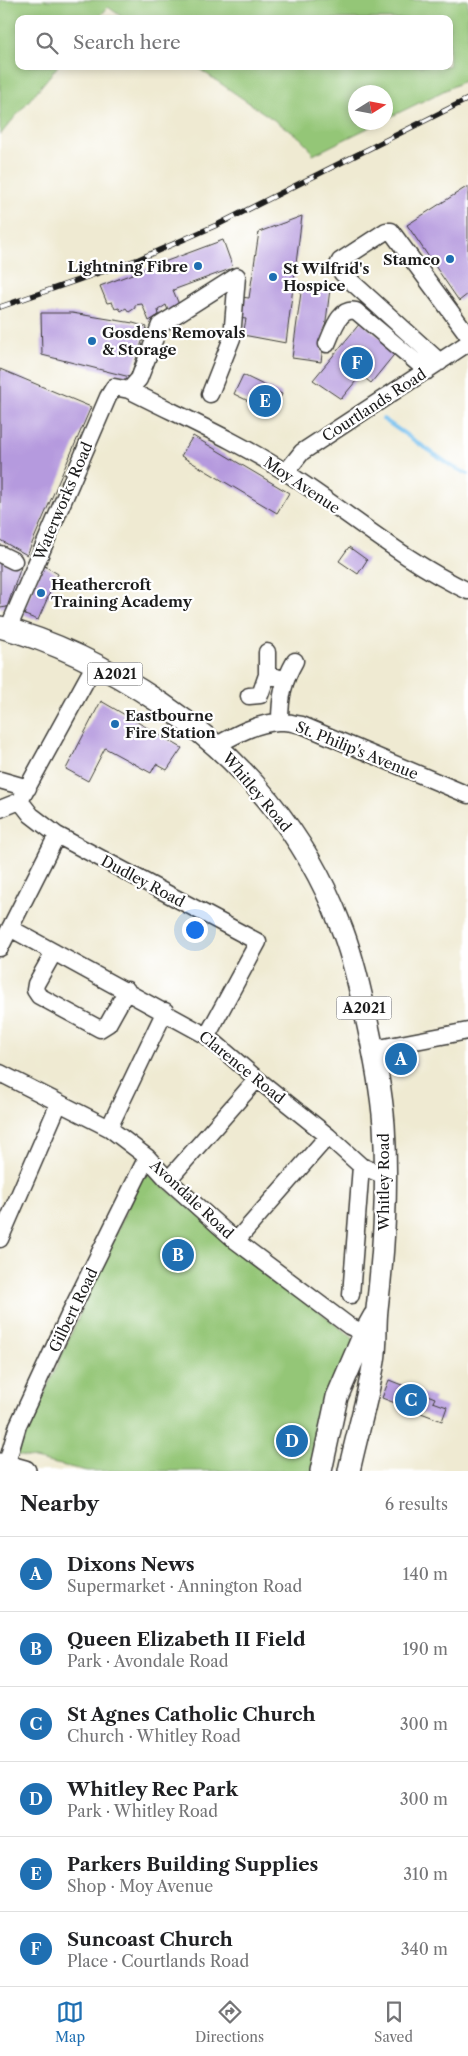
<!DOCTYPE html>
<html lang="en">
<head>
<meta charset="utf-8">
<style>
	:root { --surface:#fff; --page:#f6f6f6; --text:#202124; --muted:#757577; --line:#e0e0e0; --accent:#1f6fb2 }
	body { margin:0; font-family:"Libre Caslon Text",serif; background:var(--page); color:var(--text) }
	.compass { position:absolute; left:348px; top:85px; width:45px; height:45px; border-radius:50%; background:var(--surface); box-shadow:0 2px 8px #0003; rotate:79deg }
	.you { position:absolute; left:194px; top:929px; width:18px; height:18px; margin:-12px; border:4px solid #fff; border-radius:50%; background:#1a73e8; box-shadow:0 0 0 8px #1a73e833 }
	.badge { display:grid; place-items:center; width:32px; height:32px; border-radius:50%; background:var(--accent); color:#fff; font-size:16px; font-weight:700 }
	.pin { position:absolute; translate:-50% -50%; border:2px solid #fff; box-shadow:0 1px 5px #0006 }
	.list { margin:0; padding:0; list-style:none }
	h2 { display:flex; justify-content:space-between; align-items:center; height:65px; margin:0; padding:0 20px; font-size:21px }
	h2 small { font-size:16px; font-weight:400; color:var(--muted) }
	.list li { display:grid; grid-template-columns:32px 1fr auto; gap:15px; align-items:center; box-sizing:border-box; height:75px; padding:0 20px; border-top:1px solid var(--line) }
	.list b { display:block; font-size:19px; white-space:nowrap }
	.list p { margin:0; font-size:16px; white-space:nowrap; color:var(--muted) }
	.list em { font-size:16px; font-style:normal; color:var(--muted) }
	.icon { flex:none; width:28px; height:28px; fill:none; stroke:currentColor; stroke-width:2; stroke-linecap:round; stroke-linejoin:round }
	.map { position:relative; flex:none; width:468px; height:1471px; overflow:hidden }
	.search { position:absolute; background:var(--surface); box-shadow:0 2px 8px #0003; left:15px; right:15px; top:15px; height:55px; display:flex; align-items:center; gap:12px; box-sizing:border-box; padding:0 18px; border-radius:10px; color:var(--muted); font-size:19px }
	.sheet { height:515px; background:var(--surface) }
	nav { display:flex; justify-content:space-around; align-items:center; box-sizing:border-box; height:70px; border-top:1px solid var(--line); background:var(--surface); font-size:14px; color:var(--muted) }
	nav a { display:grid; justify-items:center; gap:2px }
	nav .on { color:var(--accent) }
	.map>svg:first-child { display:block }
	.green { fill:#94c677; stroke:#58714a }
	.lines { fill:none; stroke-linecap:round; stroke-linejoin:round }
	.stream { stroke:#74bfee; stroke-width:4 }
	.building { fill:#b59ade }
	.minor-casing { stroke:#3c3b37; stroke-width:19 }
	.major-casing { stroke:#3c3b37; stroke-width:24 }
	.minor { stroke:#fff; stroke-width:16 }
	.major { stroke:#fff; stroke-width:21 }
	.rail-casing { stroke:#1c1c1c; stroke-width:5.5 }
	.rail { stroke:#fff; stroke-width:4; stroke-dasharray:11; stroke-linecap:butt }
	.poi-dot { fill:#1f6fb2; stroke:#fff; stroke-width:2 }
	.labels { text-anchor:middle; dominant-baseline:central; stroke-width:4.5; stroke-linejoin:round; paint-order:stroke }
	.shield { fill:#fff; stroke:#606060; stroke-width:1 }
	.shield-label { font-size:14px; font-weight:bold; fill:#1c1c1c }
	.poi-label { font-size:15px; font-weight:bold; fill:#1c1c1c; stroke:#fff; text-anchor:start }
	.street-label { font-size:15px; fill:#1c1c1c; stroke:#fff }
</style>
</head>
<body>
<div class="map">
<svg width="468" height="1471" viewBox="0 0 468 1471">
	<rect width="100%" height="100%" fill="#fff"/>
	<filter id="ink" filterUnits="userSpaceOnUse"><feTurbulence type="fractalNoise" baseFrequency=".02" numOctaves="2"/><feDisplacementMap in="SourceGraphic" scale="10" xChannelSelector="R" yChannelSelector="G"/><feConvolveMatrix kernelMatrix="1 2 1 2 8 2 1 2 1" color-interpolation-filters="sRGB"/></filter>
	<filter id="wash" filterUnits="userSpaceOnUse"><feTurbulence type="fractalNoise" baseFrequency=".0096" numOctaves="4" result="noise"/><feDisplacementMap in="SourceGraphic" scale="20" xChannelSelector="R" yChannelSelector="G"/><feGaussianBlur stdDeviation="1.12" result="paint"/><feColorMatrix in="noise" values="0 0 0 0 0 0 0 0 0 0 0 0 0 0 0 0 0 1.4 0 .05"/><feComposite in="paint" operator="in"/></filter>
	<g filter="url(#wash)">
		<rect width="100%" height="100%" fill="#efead2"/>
		<path class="green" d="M0,0H468V79L386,119V92H356V122L378,123L313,155L309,147L299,137L195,66H449V19H125L108,7L98,19H19V66H58L0,135Z
			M144,1171L354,1339L313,1471H87L17,1455Z"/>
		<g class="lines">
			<path class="stream" d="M383,419L453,467L468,474"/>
		</g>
		<g id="blocks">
			<path class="building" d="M468,186V294L459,301L407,225Z
				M302,216L286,343L243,335L246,319L238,318L240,297L249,298L259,232Z
				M223,240L233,268L173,290L180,307L169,313L166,305L158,310L159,315L149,321L142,304L135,305V308L129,312L126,308L121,311L119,308L115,309L112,302L107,303L100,286Z
				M302,285L330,289L321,362L292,358Z
				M41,313H72L133,323L147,327L130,377L42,355Z
				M361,322L397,351L371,383L361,375L341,399L313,380Z
				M0,369L91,407L27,555L0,540Z
				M243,375L282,394L273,413L234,394Z
				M193,436L289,493L277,513L181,456Z
				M349,547L367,560L358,574L339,561Z
				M0,559L21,567L7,607L0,608Z
				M43,565L58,574L38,620L25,615L23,612Z
				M101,701L182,748L167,770L156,764L151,773L105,748L88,781L66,769Z
				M413,1051L416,1065L390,1070L388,1057Z
				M389,1380L435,1398L433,1402L447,1407L442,1421L382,1398Z"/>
		</g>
	</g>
	<g filter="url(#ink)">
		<use href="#blocks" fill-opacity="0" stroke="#3c3b37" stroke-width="1"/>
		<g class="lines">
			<g class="minor-casing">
				<path id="minor" d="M327,344C333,331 339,307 356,311L427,371
					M440,362L342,273L338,265L340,261L386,231H391L468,335
					M129,390L139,379L160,325L237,276L232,338L210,394
					M286,472L302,452L468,343
					M0,554L14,561
					M8,629L108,397L114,387L129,390C182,417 237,441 287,473C348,512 402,560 468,591
					M267,675V652
					M249,696L260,695L267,675L285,679
					M280,722C280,697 283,682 295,661
					M217,745C235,735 257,723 278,722C286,721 294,724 302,725L468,795
					M0,780L28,788
					M20,801L31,815L57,835L258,942L207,1036
					M20,801L95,664
					M0,809L20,801
					M10,928L207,1036L257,1079L328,1136L361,1166L385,1176
					M0,948L57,835
					M54,952L36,984L35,990L39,996L100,1029L108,1024L127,990
					M374,1049L468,1031
					M0,1073L109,1128L147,1157L168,1180L236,1241L349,1326L375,1338
					M109,1128L165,1011
					M168,1180L257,1079
					M0,1239L59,1103
					M236,1241L328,1136
					M351,1295L361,1166
					M6,1466L18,1425L70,1313L147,1157"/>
			</g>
			<g class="major-casing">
				<path id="major" d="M0,627C58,642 113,671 162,704C242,758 306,834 340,924C351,951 358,980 364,1008C373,1047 381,1085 384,1125C388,1186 384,1249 377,1309C375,1326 377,1344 374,1361C368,1398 357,1434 349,1471
					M0,1464L25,1471
					M321,1471L337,1397L364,1334L374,1316"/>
			</g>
			<use href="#minor" class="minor"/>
			<use href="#major" class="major"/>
			<g class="rail-casing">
				<path id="rail" d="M0,307L139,259L219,224L468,99"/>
			</g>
			<use href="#rail" class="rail"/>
		</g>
	</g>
	<g class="poi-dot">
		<circle cx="450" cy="259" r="5"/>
		<circle cx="198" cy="266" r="5"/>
		<circle cx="273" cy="277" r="5"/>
		<circle cx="92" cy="341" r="5"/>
		<circle cx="41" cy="593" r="5"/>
		<circle cx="115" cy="724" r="5"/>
	</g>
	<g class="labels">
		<g class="shield">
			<rect x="87.5" y="662.5" width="55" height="23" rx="4"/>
			<rect x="336.5" y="996.5" width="55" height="23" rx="4"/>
		</g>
		<g class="shield-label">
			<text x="115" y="674">A2021</text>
			<text x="364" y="1008">A2021</text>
		</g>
		<g class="poi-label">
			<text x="440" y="259" text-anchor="end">Stamco</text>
			<text x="188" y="266" text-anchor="end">Lightning Fibre</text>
			<text x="283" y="268">St Wilfrid's<tspan x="283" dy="17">Hospice</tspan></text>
			<text x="102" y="332">Gosdens Removals<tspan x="102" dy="17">&amp; Storage</tspan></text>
			<text x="51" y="584">Heathercroft<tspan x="51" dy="17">Training Academy</tspan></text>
			<text x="125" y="715">Eastbourne<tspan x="125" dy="17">Fire Station</tspan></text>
		</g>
		<g class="street-label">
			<text transform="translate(374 405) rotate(-33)">Courtlands Road</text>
			<text transform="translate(302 485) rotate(34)">Moy Avenue</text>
			<text transform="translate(63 501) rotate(-67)">Waterworks Road</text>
			<text transform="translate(357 750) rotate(22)">St. Philip's Avenue</text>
			<text transform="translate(257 792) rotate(50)">Whitley Road</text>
			<text transform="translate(143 881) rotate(28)">Dudley Road</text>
			<text transform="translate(242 1067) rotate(39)">Clarence Road</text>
			<text transform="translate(383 1182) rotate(-90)">Whitley Road</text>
			<text transform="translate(192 1199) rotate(43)">Avondale Road</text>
			<text transform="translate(73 1310) rotate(-64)">Gilbert Road</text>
		</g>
	</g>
</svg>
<svg class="compass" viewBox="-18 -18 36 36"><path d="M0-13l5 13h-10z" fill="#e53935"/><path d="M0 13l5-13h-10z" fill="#757577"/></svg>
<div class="you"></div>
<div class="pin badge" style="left:401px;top:1059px">A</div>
<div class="pin badge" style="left:178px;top:1255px">B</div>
<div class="pin badge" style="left:411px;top:1400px">C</div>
<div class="pin badge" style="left:292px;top:1441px">D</div>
<div class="pin badge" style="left:265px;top:401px">E</div>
<div class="pin badge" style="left:357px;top:363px">F</div>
<div class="search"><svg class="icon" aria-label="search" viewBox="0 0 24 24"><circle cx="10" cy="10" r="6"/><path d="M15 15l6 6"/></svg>Search here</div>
</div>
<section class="sheet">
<h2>Nearby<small>6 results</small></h2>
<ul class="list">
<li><span class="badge">A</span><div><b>Dixons News</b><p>Supermarket · Annington Road</p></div><em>140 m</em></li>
<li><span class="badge">B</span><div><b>Queen Elizabeth II Field</b><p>Park · Avondale Road</p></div><em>190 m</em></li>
<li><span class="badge">C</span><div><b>St Agnes Catholic Church</b><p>Church · Whitley Road</p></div><em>300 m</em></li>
<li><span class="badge">D</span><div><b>Whitley Rec Park</b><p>Park · Whitley Road</p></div><em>300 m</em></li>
<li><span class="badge">E</span><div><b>Parkers Building Supplies</b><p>Shop · Moy Avenue</p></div><em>310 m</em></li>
<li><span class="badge">F</span><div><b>Suncoast Church</b><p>Place · Courtlands Road</p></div><em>340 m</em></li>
</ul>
</section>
<nav>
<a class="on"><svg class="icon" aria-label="map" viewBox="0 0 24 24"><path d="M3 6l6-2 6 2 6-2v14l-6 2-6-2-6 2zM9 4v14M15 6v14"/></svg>Map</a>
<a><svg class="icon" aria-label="directions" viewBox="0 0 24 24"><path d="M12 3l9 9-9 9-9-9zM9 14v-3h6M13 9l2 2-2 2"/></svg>Directions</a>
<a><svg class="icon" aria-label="saved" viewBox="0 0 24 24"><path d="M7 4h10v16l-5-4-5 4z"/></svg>Saved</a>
</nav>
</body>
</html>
